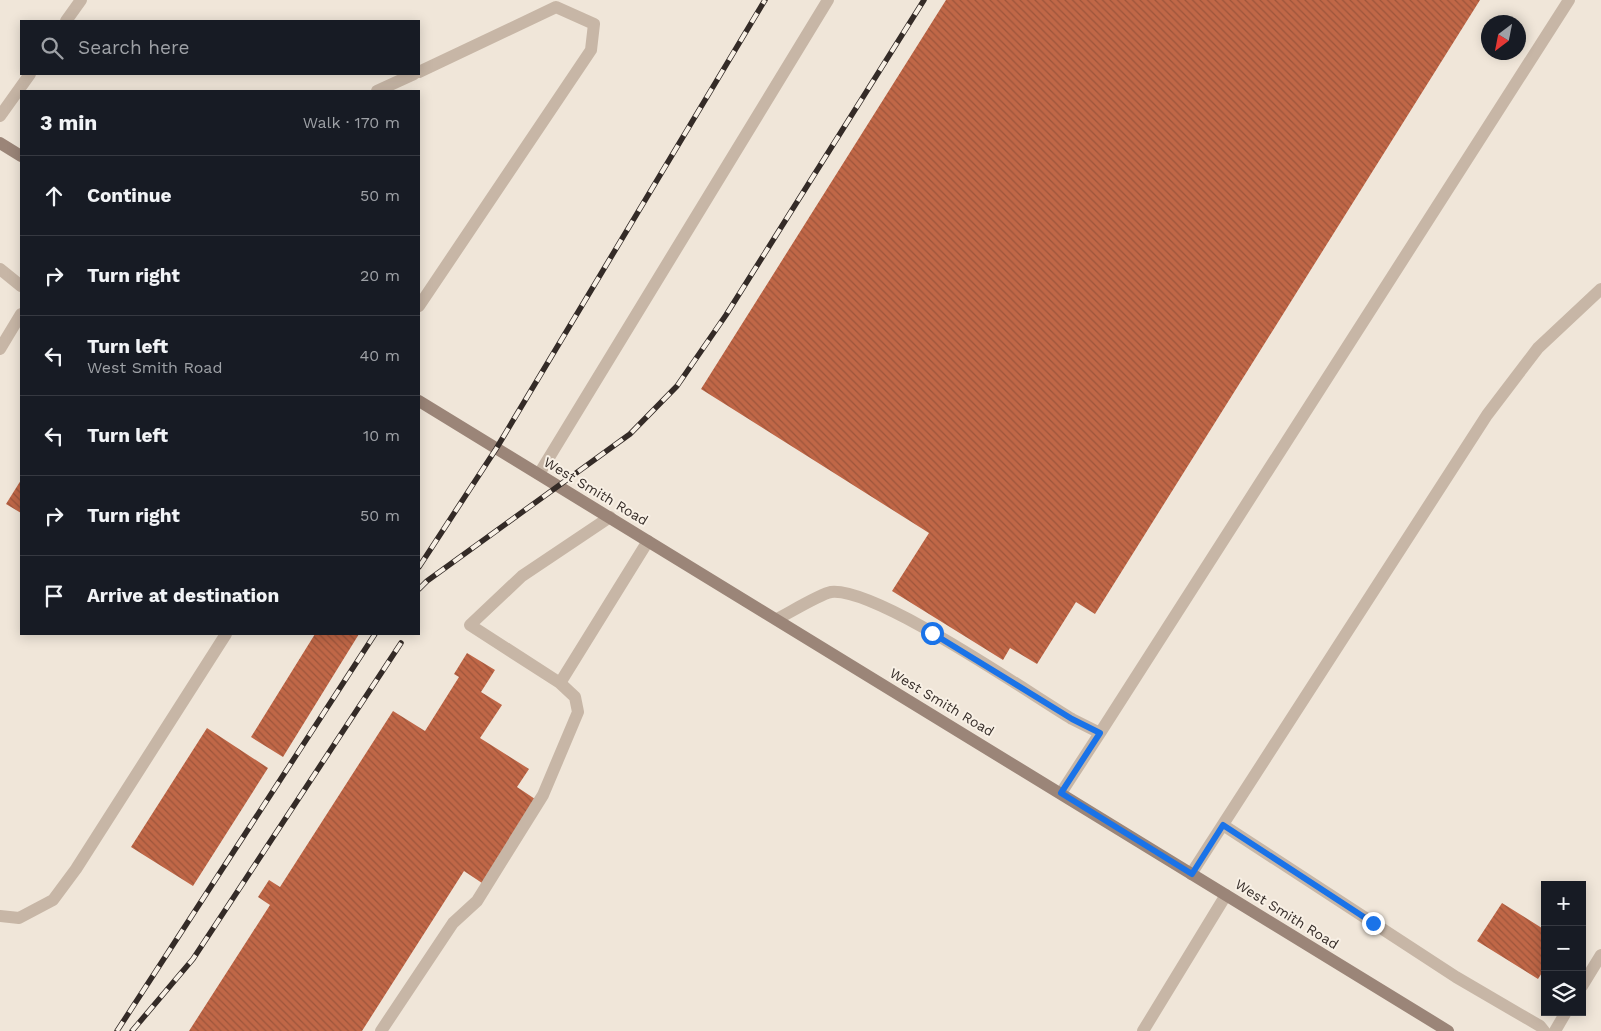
<!DOCTYPE html>
<html lang="en">
<head>
<meta charset="utf-8">
<style>
	:root { --surface:#171b24; --page:#20242c; --text:#f1f3f6; --muted:#9ea1a6; --line:#363941 }
	body { margin:0; font-family:"Work Sans",sans-serif; background:var(--page); color:var(--text) }
	.controls { position:absolute; right:15px; bottom:15px; display:grid; overflow:hidden; border-radius:0px; box-shadow:0 2px 12px #0003 }
	.controls button { width:45px; height:45px; display:grid; place-items:center; padding:0; border:0; border-bottom:1px solid var(--line); background:var(--surface); color:var(--text); font:25px sans-serif }
	.compass { position:absolute; left:1481px; top:15px; width:45px; height:45px; border-radius:50%; background:var(--surface); box-shadow:0 2px 12px #0003; rotate:212deg }
	.stop { position:absolute; width:15px; height:15px; margin:-11px; border:4px solid #1a73e8; border-radius:50%; background:#fff }
	.stop.end { background:#1a73e8; border-color:#fff; box-shadow:0 1px 5px #0008 }
	.list { margin:0; padding:0; list-style:none }
	h2 { display:flex; justify-content:space-between; align-items:center; height:65px; margin:0; padding:0 20px; font-size:21px }
	h2 small { font-size:16px; font-weight:400; color:var(--muted) }
	.list li { display:grid; grid-template-columns:32px 1fr auto; gap:15px; align-items:center; box-sizing:border-box; height:80px; padding:0 20px; border-top:1px solid var(--line) }
	.list b { display:block; font-size:19px; white-space:nowrap }
	.list p { margin:0; font-size:16px; white-space:nowrap; color:var(--muted) }
	.list em { font-size:16px; font-style:normal; color:var(--muted) }
	.icon { flex:none; width:28px; height:28px; fill:none; stroke:currentColor; stroke-width:2; stroke-linecap:round; stroke-linejoin:round }
	.map { position:relative; flex:none; width:1601px; height:1031px; overflow:hidden }
	.search { position:absolute; background:var(--surface); box-shadow:0 2px 12px #0003; left:20px; top:20px; width:400px; height:55px; display:flex; align-items:center; gap:12px; box-sizing:border-box; padding:0 18px; border-radius:0px; color:var(--muted); font-size:19px }
	.panel { position:absolute; background:var(--surface); box-shadow:0 2px 12px #0003; left:20px; top:90px; width:400px; height:545px; border-radius:0px }
	.map>svg:first-child { display:block }
	.building { fill:url(#building-back-hatch) }
	.lines { fill:none; stroke-linecap:round; stroke-linejoin:round }
	.lane { stroke:#c7b6a6; stroke-width:12 }
	.secondary { stroke:#9b8578; stroke-width:12 }
	.rail-casing { stroke:#342b27; stroke-width:5.5 }
	.rail { stroke:#f8f0e5; stroke-width:4; stroke-dasharray:11; stroke-linecap:butt }
	.route { stroke:#1a73e8; stroke-width:6 }
	.labels { text-anchor:middle; dominant-baseline:central; stroke-width:4; stroke-linejoin:round; paint-order:stroke }
	.street-label { font-size:14px; fill:#342b27; stroke:#f8f0e5 }
</style>
</head>
<body>
<div class="map">
<svg width="1601" height="1031" viewBox="0 0 1601 1031">
	<defs>
		<pattern id="building-back-hatch" width="6" height="6" patternUnits="userSpaceOnUse" patternTransform="scale(1.25)"><rect width="6" height="6" fill="#c06747"/><path d="M-1 5l2 2M0 0l6 6M5-1l2 2" fill="none" stroke="#9d553b"/></pattern>
	</defs>
	<rect width="100%" height="100%" fill="#f0e6d9"/>
	<path class="building" d="M946,0H1480L1095,614L1076,602L1037,664L1010,648L1003,660L892,591L929,533L701,389Z
		M21,480V513L6,504Z
		M315,634H359L283,757L251,737Z
		M467,653L495,670L481,692L502,705L480,738L529,769L517,787L535,799L482,883L464,871L362,1031H189L270,905L258,897L269,880L280,887L393,711L425,731L459,677L454,674Z
		M207,728L268,768L193,886L131,847Z
		M1502,903L1545,930V968L1538,979L1477,941Z"/>
	<g class="lines">
		<path class="lane" d="M66,21L81,0
			M419,72L556,7L594,24L591,50L419,306
			M377,91L414,74
			M0,116L30,74
			M0,269L21,286
			M0,349L21,314
			M539,474L828,0
			M610,517L522,576L470,625L560,683L648,541
			M777,619C789,613 820,594 831,592C876,587 1027,692 1072,719L1100,733L1569,0
			M1061,793L1100,733
			M1223,825L1456,977L1540,1026L1544,1031
			M1191,874L1487,415L1538,348L1601,289
			M0,916L19,918L53,900L76,869L226,634
			M1582,986L1601,955
			M381,1031L453,923L477,901L543,795L578,712L575,697L560,683
			M1143,1031L1226,895
			M1555,1031L1566,1012"/>
		<path class="secondary" d="M0,143L21,156
			M419,401L1448,1031"/>
		<g class="rail-casing">
			<path id="rail" d="M419,567L496,449L765,0
				M419,589L427,581L630,434L677,386L726,315L924,0
				M117,1031L375,634
				M132,1031L193,959L401,643"/>
		</g>
		<use href="#rail" class="rail"/>
	</g>
	<g class="lines">
		<path class="route" d="M932,633L1072,719L1100,733L1061,793L1192,874L1223,825L1373,923"/>
	</g>
	<g class="labels">
		<g class="street-label">
			<text transform="translate(596 491) rotate(31)">West Smith Road</text>
			<text transform="translate(942 702) rotate(31)">West Smith Road</text>
			<text transform="translate(1287 914) rotate(32)">West Smith Road</text>
		</g>
	</g>
</svg>
<div class="controls">
<button>+</button>
<button>−</button>
<button><svg class="icon" aria-label="layers" viewBox="0 0 24 24"><path d="M12 4l9 5-9 5-9-5zM3 14l9 5 9-5"/></svg></button>
</div>
<svg class="compass" viewBox="-18 -18 36 36"><path d="M0-13l5 13h-10z" fill="#e53935"/><path d="M0 13l5-13h-10z" fill="#9ea1a6"/></svg>
<div class="stop" style="left:932px;top:633px"></div>
<div class="stop end" style="left:1373px;top:923px"></div>
<div class="search"><svg class="icon" aria-label="search" viewBox="0 0 24 24"><circle cx="10" cy="10" r="6"/><path d="M15 15l6 6"/></svg>Search here</div>
<section class="panel">
<h2>3 min<small>Walk · 170 m</small></h2>
<ul class="list">
<li><svg class="icon" aria-label="ahead" viewBox="0 0 24 24"><path d="M12 20V5M6 11l6-6 6 6"/></svg><div><b>Continue</b></div><em>50 m</em></li>
<li><svg class="icon" aria-label="right" viewBox="0 0 24 24"><path d="M7 20v-9h11M14 6l5 5-5 5"/></svg><div><b>Turn right</b></div><em>20 m</em></li>
<li><svg class="icon" aria-label="left" viewBox="0 0 24 24"><path d="M17 20v-9H6M10 6l-5 5 5 5"/></svg><div><b>Turn left</b><p>West Smith Road</p></div><em>40 m</em></li>
<li><svg class="icon" aria-label="left" viewBox="0 0 24 24"><path d="M17 20v-9H6M10 6l-5 5 5 5"/></svg><div><b>Turn left</b></div><em>10 m</em></li>
<li><svg class="icon" aria-label="right" viewBox="0 0 24 24"><path d="M7 20v-9h11M14 6l5 5-5 5"/></svg><div><b>Turn right</b></div><em>50 m</em></li>
<li><svg class="icon" aria-label="arrive" viewBox="0 0 24 24"><path d="M6 21V4h12l-3 4 3 4H6"/></svg><div><b>Arrive at destination</b></div></li>
</ul>
</section>
</div>
</body>
</html>
